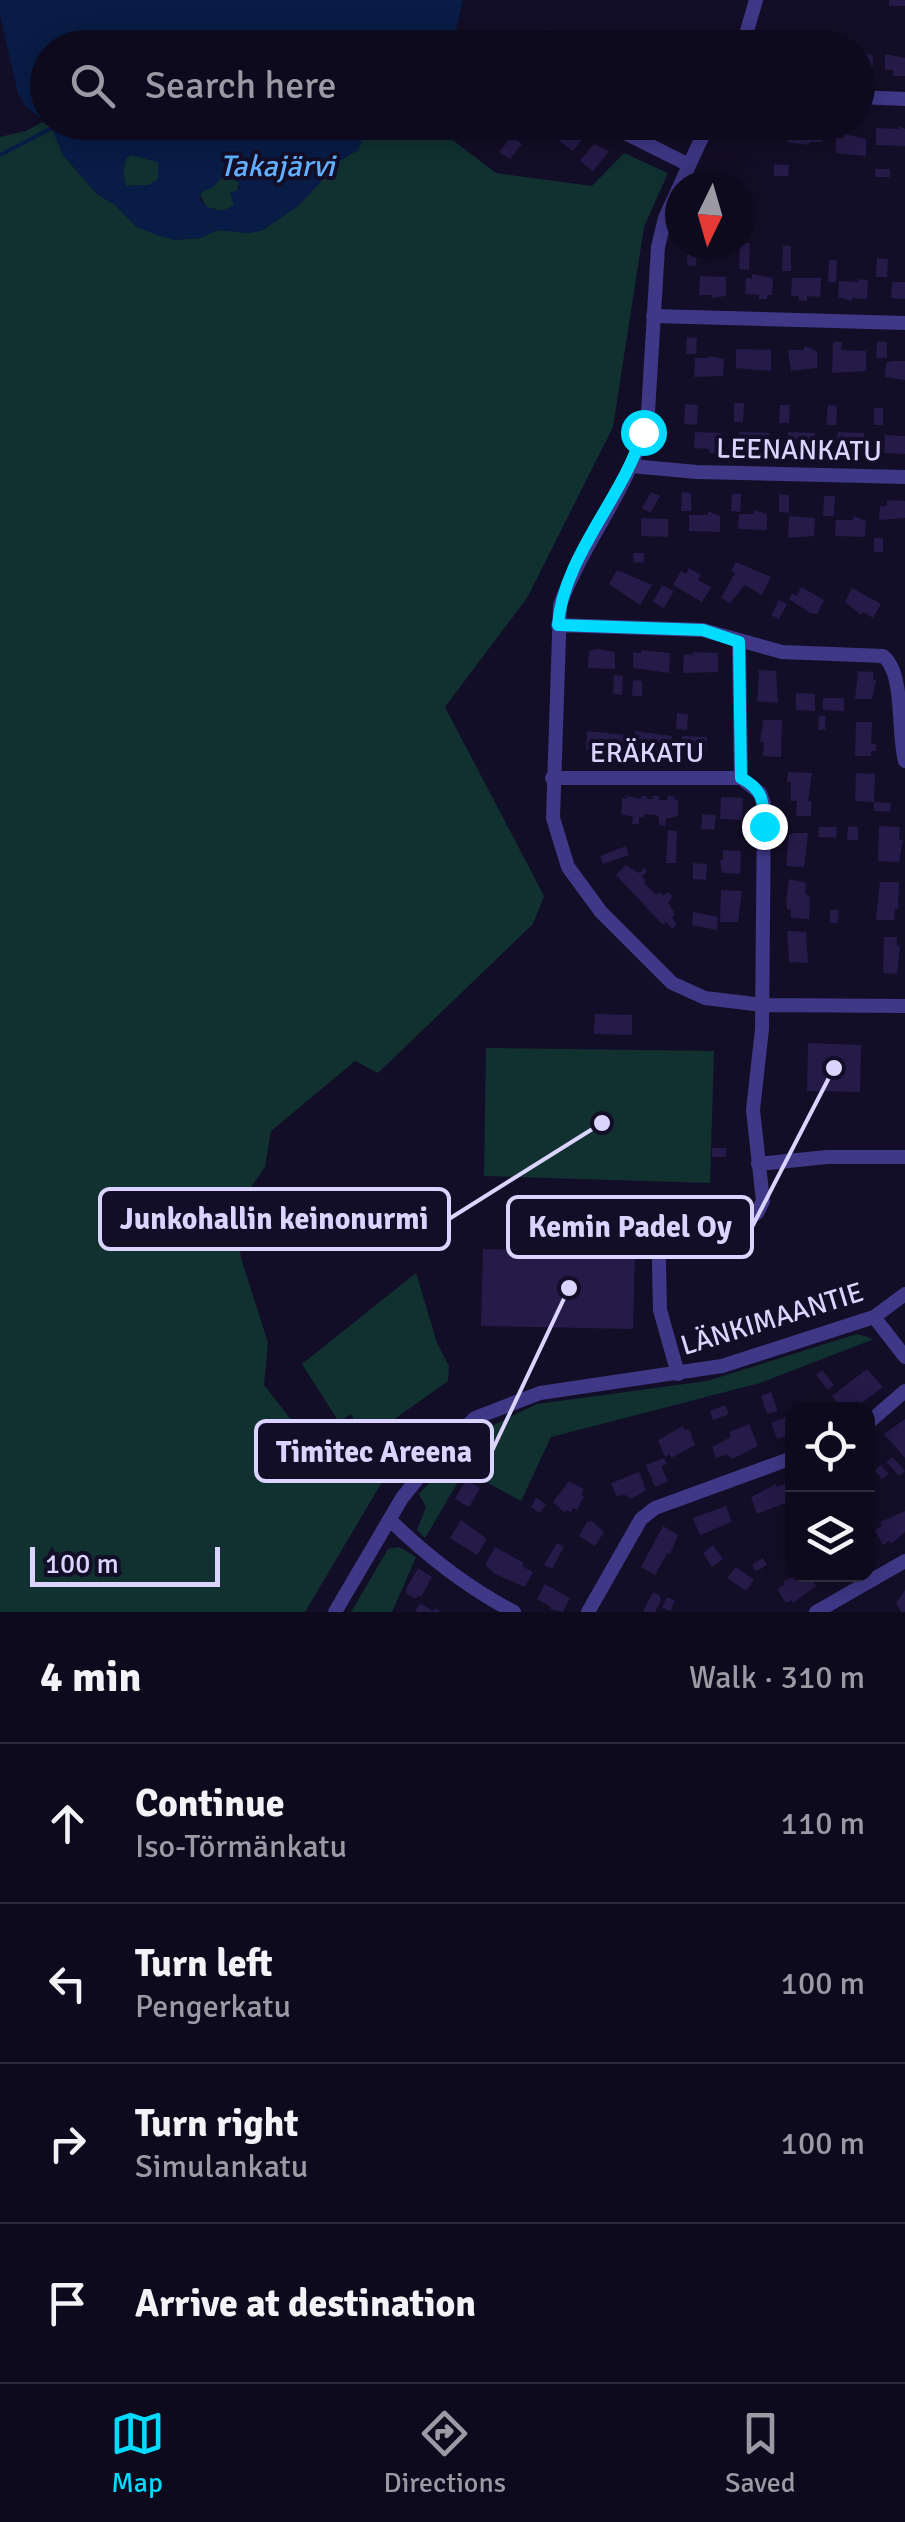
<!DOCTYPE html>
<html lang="en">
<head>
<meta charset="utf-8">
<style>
	:root { --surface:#0e0a1d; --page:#1c182a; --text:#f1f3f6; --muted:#9b9aa4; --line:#2e2b3b; --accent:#00dbff }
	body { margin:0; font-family:Signika,sans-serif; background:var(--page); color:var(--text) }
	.controls { position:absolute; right:30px; bottom:30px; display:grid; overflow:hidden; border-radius:20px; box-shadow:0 5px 25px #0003 }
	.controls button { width:90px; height:90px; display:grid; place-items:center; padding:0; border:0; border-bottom:2px solid var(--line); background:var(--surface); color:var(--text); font:50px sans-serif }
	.compass { position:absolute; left:665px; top:170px; width:90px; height:90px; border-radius:50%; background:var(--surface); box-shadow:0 5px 25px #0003; rotate:185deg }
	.scale { position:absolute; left:30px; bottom:25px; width:190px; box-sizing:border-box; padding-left:10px; border:5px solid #dbd4ff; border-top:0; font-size:28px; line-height:35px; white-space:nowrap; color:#dbd4ff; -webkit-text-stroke:8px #130e27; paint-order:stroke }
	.stop { position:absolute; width:30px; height:30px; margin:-22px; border:8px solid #00dbff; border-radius:50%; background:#fff }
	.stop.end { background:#00dbff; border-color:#fff; box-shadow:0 2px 10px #0008 }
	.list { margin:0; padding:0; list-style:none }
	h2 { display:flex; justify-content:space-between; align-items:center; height:130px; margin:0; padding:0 40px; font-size:42px }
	h2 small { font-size:32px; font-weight:400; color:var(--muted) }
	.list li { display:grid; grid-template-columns:65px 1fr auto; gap:30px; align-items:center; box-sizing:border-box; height:160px; padding:0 40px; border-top:2px solid var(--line) }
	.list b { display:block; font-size:38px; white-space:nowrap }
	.list p { margin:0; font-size:32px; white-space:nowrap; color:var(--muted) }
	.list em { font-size:32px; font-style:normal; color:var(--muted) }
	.icon { flex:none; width:55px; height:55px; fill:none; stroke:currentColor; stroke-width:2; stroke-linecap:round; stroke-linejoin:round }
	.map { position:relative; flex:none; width:905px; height:1612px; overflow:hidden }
	.search { position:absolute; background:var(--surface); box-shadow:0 5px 25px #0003; left:30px; right:30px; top:30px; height:110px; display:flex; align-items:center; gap:25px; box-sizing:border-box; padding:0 35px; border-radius:55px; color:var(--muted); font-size:38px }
	.sheet { height:770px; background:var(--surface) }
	nav { display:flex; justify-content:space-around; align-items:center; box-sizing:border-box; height:140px; border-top:2px solid var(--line); background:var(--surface); font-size:28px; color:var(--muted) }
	nav a { display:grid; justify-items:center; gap:5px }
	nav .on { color:var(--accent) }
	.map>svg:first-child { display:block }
	.green { fill:#113131 }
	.water { fill:#081c46; fill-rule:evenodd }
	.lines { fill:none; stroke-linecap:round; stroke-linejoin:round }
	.stream { stroke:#081c46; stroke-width:4 }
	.building { fill:#251a48 }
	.minor { stroke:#3e3887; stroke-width:14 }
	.route { stroke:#00dbff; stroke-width:12 }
	.labels { text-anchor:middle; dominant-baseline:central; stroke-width:8; stroke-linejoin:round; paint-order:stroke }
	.street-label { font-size:28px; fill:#dbd4ff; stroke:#130e27 }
	.water-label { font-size:30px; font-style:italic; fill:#62b0ff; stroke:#130e27 }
	.leader { fill:none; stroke:#dbd4ff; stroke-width:4 }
	.callout-dot { fill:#dbd4ff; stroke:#130e27; stroke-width:4 }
	.callout { fill:#130e27; stroke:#dbd4ff; stroke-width:4 }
	.callout-label { font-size:30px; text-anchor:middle; font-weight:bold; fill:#dbd4ff }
</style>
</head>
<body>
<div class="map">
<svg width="905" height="1612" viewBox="0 0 905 1612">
	<rect width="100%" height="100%" fill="#130e27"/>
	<path class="green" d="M42,122L52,128L63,155L98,195L114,204L137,227L175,240L200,238L217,230L249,233L263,230L299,205L341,160L358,150L363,136L383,123H414L435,140L450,138L496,173L592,186L624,153L668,173L644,227L613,427L527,598L445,707L544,896L533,924L378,1073L355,1061L271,1131L265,1167L241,1202L238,1235L241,1258L268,1343L264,1385L324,1462L339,1465L396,1431L398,1455L305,1612H0V137L26,131Z
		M132,155L158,162V179L149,185L126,186L123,172L126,158Z
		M223,176L239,182L234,205L223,211L206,207L200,194Z
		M486,1048L714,1051L710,1183L484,1176Z
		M416,1273L437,1343L449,1366L448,1381L365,1440L351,1414L339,1422L302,1364Z
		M857,1334L874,1339L760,1383L551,1437L521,1501L465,1470L425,1538L417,1530L426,1507L419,1494L475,1434L537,1404L707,1381Z
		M399,1547L416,1557L392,1612H351L388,1549Z"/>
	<path class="water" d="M0,0H463L452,47L48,48V122L383,123L363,136L358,150L341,160L299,205L263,230L249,233L217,230L200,238L175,240L159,236L137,227L114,204L98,195L63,155L52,128L25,106L18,94L0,15ZM132,155L158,162V179L149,185L126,186L123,172L126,158ZM223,176L239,182V189L230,193L234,205C222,214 209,211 200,200L201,192L213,187Z"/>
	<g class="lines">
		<path class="stream" d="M0,155L52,128"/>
	</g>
	<path class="building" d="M889,0H905V6H889Z
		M545,29L561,37L558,43L567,48H532Z
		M865,54L873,55L872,75L858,74V57H865Z
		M885,54L905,58V76H893V70H885Z
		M492,122H509L501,133L490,125Z
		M565,122L571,127L573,125L584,137L573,151L553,136Z
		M830,122H838V136H829Z
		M741,123L776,124V140H741Z
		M801,124L822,127V142H809V145L787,142V127H801Z
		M899,126L905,129V146L876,145V128L899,129Z
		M845,134L866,139V156L836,153V138H844Z
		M512,136L522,144L510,159L499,152Z
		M594,144L609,151L593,171L580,161Z
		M774,164L789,165L788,176H774Z
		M875,169H890V177H875Z
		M740,243H750L749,270L739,269Z
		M688,245L697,246L696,266L687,265Z
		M783,246H791V271H782Z
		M877,258L888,259L887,277H876Z
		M829,260H837L836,282H828Z
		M752,274L773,278L772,295H767V299H759V295L745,294L746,278H752Z
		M700,276L726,277V296L711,298L712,295H699Z
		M792,278H821L820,297L807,296V301L798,300L799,296H791Z
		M859,279L868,280L867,299L852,298V301L838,297L839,281L858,282Z
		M892,282H905V299L891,298Z
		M687,337L697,338L696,354H686Z
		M833,342H842L841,350L866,351V371L832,373Z
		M877,342H887V358H876Z
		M804,346L817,351V368L791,371L788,350H804Z
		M736,349L771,350V371L736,368Z
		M709,356L724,359L723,376L694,377L695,358H709Z
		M891,361H905V380L885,377L886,363Z
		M734,403H744L743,422H734Z
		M685,404L698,405L697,425L684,424Z
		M780,405H790L789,423H779Z
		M828,405L837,406L836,425H826Z
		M874,408H883V425H874Z
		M695,432L722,433V449H715V453H709V449L694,448Z
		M739,432L769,433V449H763V454H757V450L738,449Z
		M788,432L815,433L814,452L796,455V451H787Z
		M838,432L864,433V453L838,452V447L835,446Z
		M885,435L905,436V454L884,453Z
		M651,492L660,496L650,513L642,508Z
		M682,492L691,493V511H681Z
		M732,494H741L740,512L731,511Z
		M779,494L789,495V513L779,512Z
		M824,496H835L834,516H823Z
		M887,500L905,501V518L879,520L880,506H887Z
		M754,510L767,514V530L738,529L739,514H754Z
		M708,511L720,516V532L689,531V515H708Z
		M789,516L815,518L814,536L788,538Z
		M853,516L866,521L865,537L835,536L836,520H853Z
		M641,518L668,519V537L641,536Z
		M874,538H883V552H874Z
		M633,553H644V562L634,563Z
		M736,562L771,577L762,595L745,585L730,603L721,598L735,573L731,571Z
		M689,568L701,575L698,580L711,587L702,602L673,585L681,571L686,574Z
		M617,570L652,585L640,605L609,584Z
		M662,585L674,591L664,608L653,602Z
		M801,587L824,600L817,614L810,613L789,599L792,593L797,596Z
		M852,588L881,604L873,618L863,612L861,615L845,602Z
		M779,600L787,604L779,619L771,615Z
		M597,649L615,652V669L588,668L589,651Z
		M641,650L670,653L669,673L633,668V652L641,653Z
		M693,652L718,653V672L683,673L684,654L692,655Z
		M759,670L776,671L778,703L757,701Z
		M858,671L873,672V680H876L872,699H855Z
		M614,675L623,676L622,695L613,694Z
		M633,680L642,681V696H632Z
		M796,693L815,694V711L796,710Z
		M823,698H844V711L823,710Z
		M677,713L688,714L687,730L676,729Z
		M819,716H826L825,730H818Z
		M763,720H782L781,757L763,756L764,742H760Z
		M856,722H872L871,744H876V751H871V756H855Z
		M587,731L626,735L625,751L611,750V753L586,750Z
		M635,731L672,736L671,752L658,756V752L635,749Z
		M682,736L707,737L706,754L681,753Z
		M788,772L812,773L808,801H811V816H796L797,801H791V782H787Z
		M856,773L875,774L874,802L855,801Z
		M627,796L641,799L642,796H647V799H652L653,796H659V800H667L668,796L675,797L674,800H678V816L666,819L665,826L659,825V818L656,815L644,814V818L639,817V824H632L633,817L621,814L622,798L627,799Z
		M721,797L743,798L742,820L720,819Z
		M874,802L891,803L890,812L874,811Z
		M702,814L716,815L714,830L701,829Z
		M848,826L858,827V840H847Z
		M879,826L900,827L899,840H903L899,862L878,861Z
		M819,827H837L836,838L818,837Z
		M668,830L677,831L676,863H666Z
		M794,833H808L804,867L786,866L789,835Z
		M626,846L629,855L603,864L600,856Z
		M723,850L741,851L740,874L722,873L720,860H723Z
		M693,863L707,864L706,880L693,879Z
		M626,865L639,873L644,868L647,872L642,876L646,881L644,883L656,895L659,892L663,896L668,892L673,897L668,902L675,914L672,918L677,924L672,929L666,922L663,925L616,875Z
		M789,879L806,883L805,892L810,898L809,919L791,918V910L787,909L786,903Z
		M880,882H899L898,909H895L894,920H876Z
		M721,890L742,891L738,922H720Z
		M830,910H839L838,923H830Z
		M693,912L718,917L717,930L692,925Z
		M787,931L806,932L808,963L789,962Z
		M884,937H897V946H900L897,974L883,973Z
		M595,1014L632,1015V1035L594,1034Z
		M808,1043L861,1045L860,1092L807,1091Z
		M712,1148H726V1157H712Z
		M483,1249L635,1253L633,1329L481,1326Z
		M867,1369L883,1387L860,1404L858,1401L844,1410L832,1396Z
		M822,1370L834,1385L828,1390L816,1375Z
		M771,1392L778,1411L767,1414L761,1396Z
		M725,1405L729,1414L713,1420L710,1411Z
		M792,1415V1434L777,1439L771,1423Z
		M905,1419V1458L884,1434Z
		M749,1424L758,1446L732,1459L727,1454L716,1458L712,1447L731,1437L729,1432Z
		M683,1426L684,1430L689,1429L695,1445L671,1458L670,1454L665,1457L658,1440Z
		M892,1457L905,1471L899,1476L886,1462Z
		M664,1458L667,1464L661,1466L668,1481L655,1487L646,1465Z
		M881,1465L889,1474L882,1479L875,1470Z
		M639,1472L646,1490L631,1499L623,1494L617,1497L611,1483Z
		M466,1480L480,1488L469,1507L455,1499Z
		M569,1481L584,1489L581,1495L584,1496L577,1510L573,1508L571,1512L566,1510L565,1513L553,1502Z
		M776,1484L777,1487L785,1484L791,1501L757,1514L751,1497Z
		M536,1498L546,1504L540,1513L531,1507Z
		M726,1506L732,1522L700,1535L693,1518Z
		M905,1511V1532L891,1544L889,1541L883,1545L875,1530L882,1526L880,1522Z
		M461,1520L487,1539L477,1555L450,1538Z
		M592,1521L604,1532L595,1546L579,1536L587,1522Z
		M663,1526L678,1535L670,1554L667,1553L655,1575L641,1567Z
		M557,1543L564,1547L552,1569L544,1565Z
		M713,1545L723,1559L712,1567L703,1553Z
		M495,1547L524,1563L522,1566L533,1572L525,1587L495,1574L485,1565Z
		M763,1558L767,1565L756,1571L752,1565Z
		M736,1567L754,1580L746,1591L727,1578Z
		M418,1568L432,1577L421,1597L418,1595L416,1599L407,1594L406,1589Z
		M800,1574H810L816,1586L793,1603L792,1600L786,1603L777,1589L785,1584L783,1581Z
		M545,1584L570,1598L563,1612L550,1609L551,1607L537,1599Z
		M905,1590V1612H901L896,1603Z
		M653,1592L660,1596L661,1601L655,1612H643Z
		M667,1597L675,1601L670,1611L662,1607Z
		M420,1603L433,1611L435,1608L442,1612H415Z"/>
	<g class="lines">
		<path class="minor" d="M742,48L756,0
			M858,97L905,99
			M603,122L689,165
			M709,122L665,218L658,247L648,412C635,483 584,539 560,605L553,818L568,867L601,912L672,983L705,998L763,1005L905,1006
			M653,316L905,323
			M631,466L697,472L905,477
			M558,625L703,630L782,652L883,656C905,673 897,731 905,761
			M552,778H741
			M758,1164L827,1157H905
			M874,1317L905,1357
			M678,1374L660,1310L658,1220L744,1221L757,1213L763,1201L753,1110L762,1029L764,804L760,793L741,778L739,642
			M868,1423L905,1391
			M390,1520C427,1556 468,1588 514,1612
			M335,1612L402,1498L435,1457L475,1418L540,1393L722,1366L874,1317L905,1294
			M588,1612L641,1519L655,1508L792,1458
			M816,1612L905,1561"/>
	</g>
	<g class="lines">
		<path class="route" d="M643,432C623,498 563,557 558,625L703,630L739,642L741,778C763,789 764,802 764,826"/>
	</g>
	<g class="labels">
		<g class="street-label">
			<text transform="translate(799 450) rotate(1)">LEENANKATU</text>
			<text x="647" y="753">ERÄKATU</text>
			<text transform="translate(772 1319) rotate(-17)">LÄNKIMAANTIE</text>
		</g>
		<g class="water-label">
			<text x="277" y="166">Takajärvi</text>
		</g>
	</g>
	<path class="leader" d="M602 1123L449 1219M834 1068L752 1227M569 1288L492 1451"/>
	<g class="callout-dot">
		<circle cx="602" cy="1123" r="10"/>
		<circle cx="834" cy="1068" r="10"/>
		<circle cx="569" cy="1288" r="10"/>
	</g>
	<g class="callout">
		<rect x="100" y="1189" width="349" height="60" rx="10"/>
		<rect x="508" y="1197" width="244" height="60" rx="10"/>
		<rect x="256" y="1421" width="236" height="60" rx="10"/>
	</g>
	<g class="callout-label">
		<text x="274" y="1229">Junkohallin keinonurmi</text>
		<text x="630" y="1237">Kemin Padel Oy</text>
		<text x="374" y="1462">Timitec Areena</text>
	</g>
</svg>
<div class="controls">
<button><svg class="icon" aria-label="locate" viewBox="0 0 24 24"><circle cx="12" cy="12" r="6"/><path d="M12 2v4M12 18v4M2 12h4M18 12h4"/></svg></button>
<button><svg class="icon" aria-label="layers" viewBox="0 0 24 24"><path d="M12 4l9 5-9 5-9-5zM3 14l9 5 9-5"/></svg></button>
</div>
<svg class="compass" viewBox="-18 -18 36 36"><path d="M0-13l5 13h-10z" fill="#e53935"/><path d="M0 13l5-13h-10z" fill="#9b9aa4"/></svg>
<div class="scale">100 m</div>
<div class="stop" style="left:643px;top:432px"></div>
<div class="stop end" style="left:764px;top:826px"></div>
<div class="search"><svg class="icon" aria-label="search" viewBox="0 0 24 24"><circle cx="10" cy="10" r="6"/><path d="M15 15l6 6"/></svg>Search here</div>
</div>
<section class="sheet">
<h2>4 min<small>Walk · 310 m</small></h2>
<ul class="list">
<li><svg class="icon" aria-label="ahead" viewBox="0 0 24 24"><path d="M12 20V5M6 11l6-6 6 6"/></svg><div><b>Continue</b><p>Iso-Törmänkatu</p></div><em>110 m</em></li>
<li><svg class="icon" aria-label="left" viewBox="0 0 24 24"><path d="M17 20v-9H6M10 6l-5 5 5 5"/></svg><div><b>Turn left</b><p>Pengerkatu</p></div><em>100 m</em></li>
<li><svg class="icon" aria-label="right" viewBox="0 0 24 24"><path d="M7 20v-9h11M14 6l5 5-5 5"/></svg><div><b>Turn right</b><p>Simulankatu</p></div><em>100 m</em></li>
<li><svg class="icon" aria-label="arrive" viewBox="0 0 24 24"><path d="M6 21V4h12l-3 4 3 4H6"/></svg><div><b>Arrive at destination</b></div></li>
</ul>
</section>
<nav>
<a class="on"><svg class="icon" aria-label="map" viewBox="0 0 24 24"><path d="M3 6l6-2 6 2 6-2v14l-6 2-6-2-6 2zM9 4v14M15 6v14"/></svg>Map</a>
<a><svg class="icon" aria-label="directions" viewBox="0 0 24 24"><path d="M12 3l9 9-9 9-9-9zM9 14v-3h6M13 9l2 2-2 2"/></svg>Directions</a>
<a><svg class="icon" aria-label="saved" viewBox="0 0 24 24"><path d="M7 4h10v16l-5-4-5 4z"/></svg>Saved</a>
</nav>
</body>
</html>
